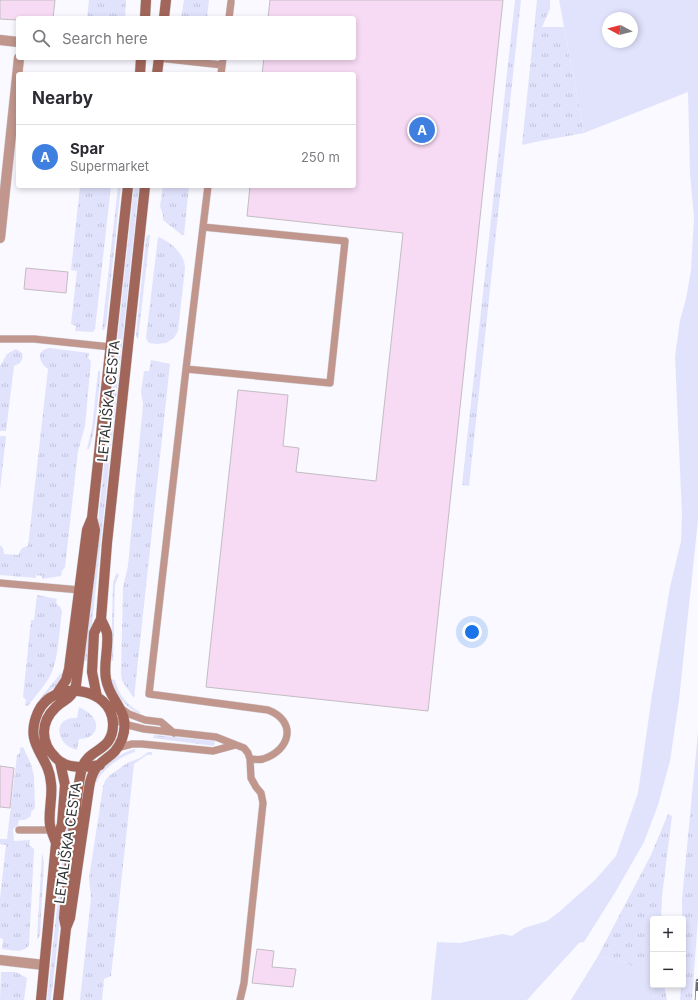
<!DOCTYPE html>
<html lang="en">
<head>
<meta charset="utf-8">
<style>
	:root { --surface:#fff; --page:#f2f2f3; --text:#2b2b33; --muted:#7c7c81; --line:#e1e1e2; --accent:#704e26 }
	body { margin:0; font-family:Inter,sans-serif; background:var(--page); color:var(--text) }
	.controls { position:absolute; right:12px; bottom:12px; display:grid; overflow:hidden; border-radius:4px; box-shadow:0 2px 6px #0003 }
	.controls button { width:36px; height:36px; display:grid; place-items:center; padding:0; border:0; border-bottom:1px solid var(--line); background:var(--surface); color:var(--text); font:20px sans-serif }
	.compass { position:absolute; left:602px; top:12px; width:36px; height:36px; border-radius:50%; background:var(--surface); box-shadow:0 2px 6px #0003; rotate:277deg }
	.you { position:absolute; left:472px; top:632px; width:14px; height:14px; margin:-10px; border:3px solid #fff; border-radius:50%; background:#1a73e8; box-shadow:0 0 0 6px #1a73e833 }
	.badge { display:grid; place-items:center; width:26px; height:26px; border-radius:50%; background:var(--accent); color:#fff; font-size:13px; font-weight:700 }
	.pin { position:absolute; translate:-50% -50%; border:2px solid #fff; box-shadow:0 1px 4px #0006 }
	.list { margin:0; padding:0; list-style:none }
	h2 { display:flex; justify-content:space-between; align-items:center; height:52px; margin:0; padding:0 16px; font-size:17px }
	h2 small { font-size:13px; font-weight:400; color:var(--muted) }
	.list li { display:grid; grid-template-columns:26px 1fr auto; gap:12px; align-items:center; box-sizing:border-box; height:64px; padding:0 16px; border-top:1px solid var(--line) }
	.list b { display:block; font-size:15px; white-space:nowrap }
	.list p { margin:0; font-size:13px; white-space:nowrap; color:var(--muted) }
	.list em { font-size:13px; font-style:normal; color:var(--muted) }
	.icon { flex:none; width:22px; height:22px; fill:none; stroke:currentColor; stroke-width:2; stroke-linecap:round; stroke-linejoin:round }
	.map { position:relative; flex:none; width:698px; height:1000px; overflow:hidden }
	.search { position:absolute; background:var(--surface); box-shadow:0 2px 6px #0003; left:16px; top:16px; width:340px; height:44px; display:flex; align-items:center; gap:10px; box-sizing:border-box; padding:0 14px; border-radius:4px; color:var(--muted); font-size:15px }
	.panel { position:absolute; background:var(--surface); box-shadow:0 2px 6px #0003; left:16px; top:72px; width:340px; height:116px; border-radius:4px }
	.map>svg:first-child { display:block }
	.grass { fill:url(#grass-tufts) }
	.garden { fill:#e1e3fd; fill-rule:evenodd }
	.building { fill:#f7daf4; stroke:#c3bdc2 }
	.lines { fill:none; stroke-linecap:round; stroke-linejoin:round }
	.lane-casing { stroke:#d5d5db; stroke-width:8 }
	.street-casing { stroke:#d5d5db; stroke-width:11 }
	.secondary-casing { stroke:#d5d5db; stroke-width:11 }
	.lane { stroke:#c1968d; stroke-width:7 }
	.street { stroke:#c1968d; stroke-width:10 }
	.secondary { stroke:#a16659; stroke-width:10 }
	.rail-casing { stroke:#6c6d70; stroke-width:4.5 }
	.rail { stroke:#fff; stroke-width:3; stroke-dasharray:9; stroke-linecap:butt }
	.labels { text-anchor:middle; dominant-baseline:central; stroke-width:4; stroke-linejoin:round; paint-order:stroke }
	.street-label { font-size:14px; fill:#323335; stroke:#fff }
</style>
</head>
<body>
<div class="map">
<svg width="698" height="1000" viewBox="0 0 698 1000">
	<defs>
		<pattern id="grass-tufts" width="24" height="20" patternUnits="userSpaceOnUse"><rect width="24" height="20" fill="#e1e3fd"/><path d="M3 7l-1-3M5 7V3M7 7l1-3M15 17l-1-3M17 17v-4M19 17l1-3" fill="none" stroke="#c2c3d9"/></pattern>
	</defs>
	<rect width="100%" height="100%" fill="#f9f9ff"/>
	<path class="grass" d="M89,0H126L125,18H87Z
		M184,0H209L207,18H181Z
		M515,0H521L469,486L462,485Z
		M537,0H550V9L542,27H564L584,133L540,141L522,145Z
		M80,186H111L95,329L93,332L75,331L76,326L71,324L77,271L71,270Z
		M118,186H121L106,326L104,330H102Z
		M134,186H139L88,661H83Z
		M163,186H189L184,235H182L163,220V215L160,206Z
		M148,235H150L138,339L137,338L136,334L146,238Z
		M158,237C170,241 185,254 185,268L178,331L174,338L166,343L157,344L149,343L146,338Z
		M50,348L89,353L88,358L91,361L85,426L78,451L65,567L62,571L61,576L42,579V576L36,575V578L0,575V545L3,548L4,554L18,555L22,548L28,546L48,369C39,363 35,350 50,348Z
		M16,349L22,353L23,357L20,363L14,366L6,431H0V366L7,354Z
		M151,360L170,364L134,698L122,681L121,674L123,587L128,566L143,404L141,392L144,371H149Z
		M98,371H100C101,380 99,390 98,399C96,416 95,433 89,449H87L92,428Z
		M0,436H6L0,490Z
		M117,573L119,575L115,585L113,661H111L113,582Z
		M37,595L57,599L56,603L60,607L62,611C59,631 59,659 50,676C44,687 35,696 28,706L25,705L26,700L23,697L31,620H34Z
		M61,673L63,675L57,685L38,701Z
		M111,679L115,680C118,694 127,705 140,712V714C126,708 115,695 111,679Z
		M79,707C83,709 87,711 90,714C103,726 94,739 79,739L77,750C55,745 52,716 77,718Z
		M698,732V917L692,1000H680L681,985H683L682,899Z
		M154,735L215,741L214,746L153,738Z
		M23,747L31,764L34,776L35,808L31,812V816L25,820H19L18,825L13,829L14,841L30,840L29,845L34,849V851L29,945C24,954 11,950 2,949L3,939L0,938V898L6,845L0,844V839H7L17,755L20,753V748Z
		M135,749V752C122,755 101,770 97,782H94C96,779 97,776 98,773C105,764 124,751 135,749Z
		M148,752H152V755H147L134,764L111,976L104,979L102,1000H80L91,898L89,878L103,787L105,781L109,776L127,763L140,758Z
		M69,795L74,796L51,1000H47Z
		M668,814L672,816L662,896L661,919H653V985H664L667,1000H654L652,983L626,963L598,956L651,855Z
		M42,853L44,862L40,935L38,939H37Z
		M1,972H16L27,978L24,1000H0Z"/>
	<path class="garden" d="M559,0H698V520L679,700L670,761L658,805L644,842L616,891L584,942L579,943L527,1000H431L437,942L460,943L502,934L512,936L524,928L547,921L559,912L595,880L616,856L638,793L652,695L670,587L681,541L682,515L675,357L680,320L686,299L691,270L694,218L690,173L688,92L584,133ZM608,18H632V42H608Z
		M598,956L626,963L645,971L652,983L654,1000H571Z"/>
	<path class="building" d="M0,0H55L53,18H18V20L0,19Z
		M270,0H503L428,711L206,687L238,390L288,395L283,446L299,448L296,472L376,481L403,233L247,216L250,186H354V74H262L264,58H354V18H268Z
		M26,268L68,272L66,293L24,289Z
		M0,766L14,768L10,808L0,807Z
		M257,949L274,951L272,967L296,969L293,987L252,983Z"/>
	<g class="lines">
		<g class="lane-casing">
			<path id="lane" d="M229,18L231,2
				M159,58L222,65
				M221,74L223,58
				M208,186L203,227L345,241L330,383L186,369L149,694L268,710C297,721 291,750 263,759C259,760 254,759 250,759
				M0,339H34L111,347
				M186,369L203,227
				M0,583L80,590
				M122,709L129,714L145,720L161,722L174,733
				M112,718L124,724L144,729L216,737L244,748L248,753L250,759L251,778L256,787L261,793L263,803L244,983L240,1000
				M117,748L132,744H142L213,751L235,745
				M19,830H52"/>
		</g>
		<g class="street-casing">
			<path id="street" d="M0,40L18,42
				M0,238L19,58
				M0,960L44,965"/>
		</g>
		<g class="secondary-casing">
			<path id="secondary" d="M145,18L146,0
				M164,18L166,0
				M140,74L141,58
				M157,74L159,58
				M58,692L66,680L69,669L87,530L92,518
				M97,697L92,672L94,633L101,619L107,543L145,186
				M100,765C86,768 66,769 56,758C40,743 40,722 56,707C67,697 70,701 76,685L95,530L92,518L128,186
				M56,843C54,837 51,831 50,825C48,812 53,797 51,783C49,754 23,746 38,712C53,679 111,686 113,723C114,752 88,748 82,768C78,783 77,800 75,816C71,850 67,884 64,918L66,928
				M41,1000L56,843L62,824L65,785L60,762
				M58,1000L66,928L70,918L89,788C90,781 92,774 96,768C106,756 115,757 122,739C132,711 110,703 106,679C103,664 109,648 107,633C106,629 103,624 101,619"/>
		</g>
		<use href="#lane" class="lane"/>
		<use href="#street" class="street"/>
		<use href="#secondary" class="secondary"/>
		<g class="rail-casing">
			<path id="rail" d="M697,1000L698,981"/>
		</g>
		<use href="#rail" class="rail"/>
	</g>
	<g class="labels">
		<g class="street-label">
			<text transform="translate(108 401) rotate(-84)">LETALIŠKA CESTA</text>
			<text transform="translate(67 843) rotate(-82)">LETALIŠKA CESTA</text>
		</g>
	</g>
</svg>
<div class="controls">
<button>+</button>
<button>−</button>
</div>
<svg class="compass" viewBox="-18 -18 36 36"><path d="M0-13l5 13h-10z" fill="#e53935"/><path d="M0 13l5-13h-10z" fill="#7c7c81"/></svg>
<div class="you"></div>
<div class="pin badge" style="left:422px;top:130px;background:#3f7fe0">A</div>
<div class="search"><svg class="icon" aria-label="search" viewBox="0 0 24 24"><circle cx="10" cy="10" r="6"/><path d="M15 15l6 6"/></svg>Search here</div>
<section class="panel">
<h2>Nearby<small></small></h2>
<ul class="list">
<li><span class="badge" style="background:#3f7fe0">A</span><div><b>Spar</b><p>Supermarket</p></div><em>250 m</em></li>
</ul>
</section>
</div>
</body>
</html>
